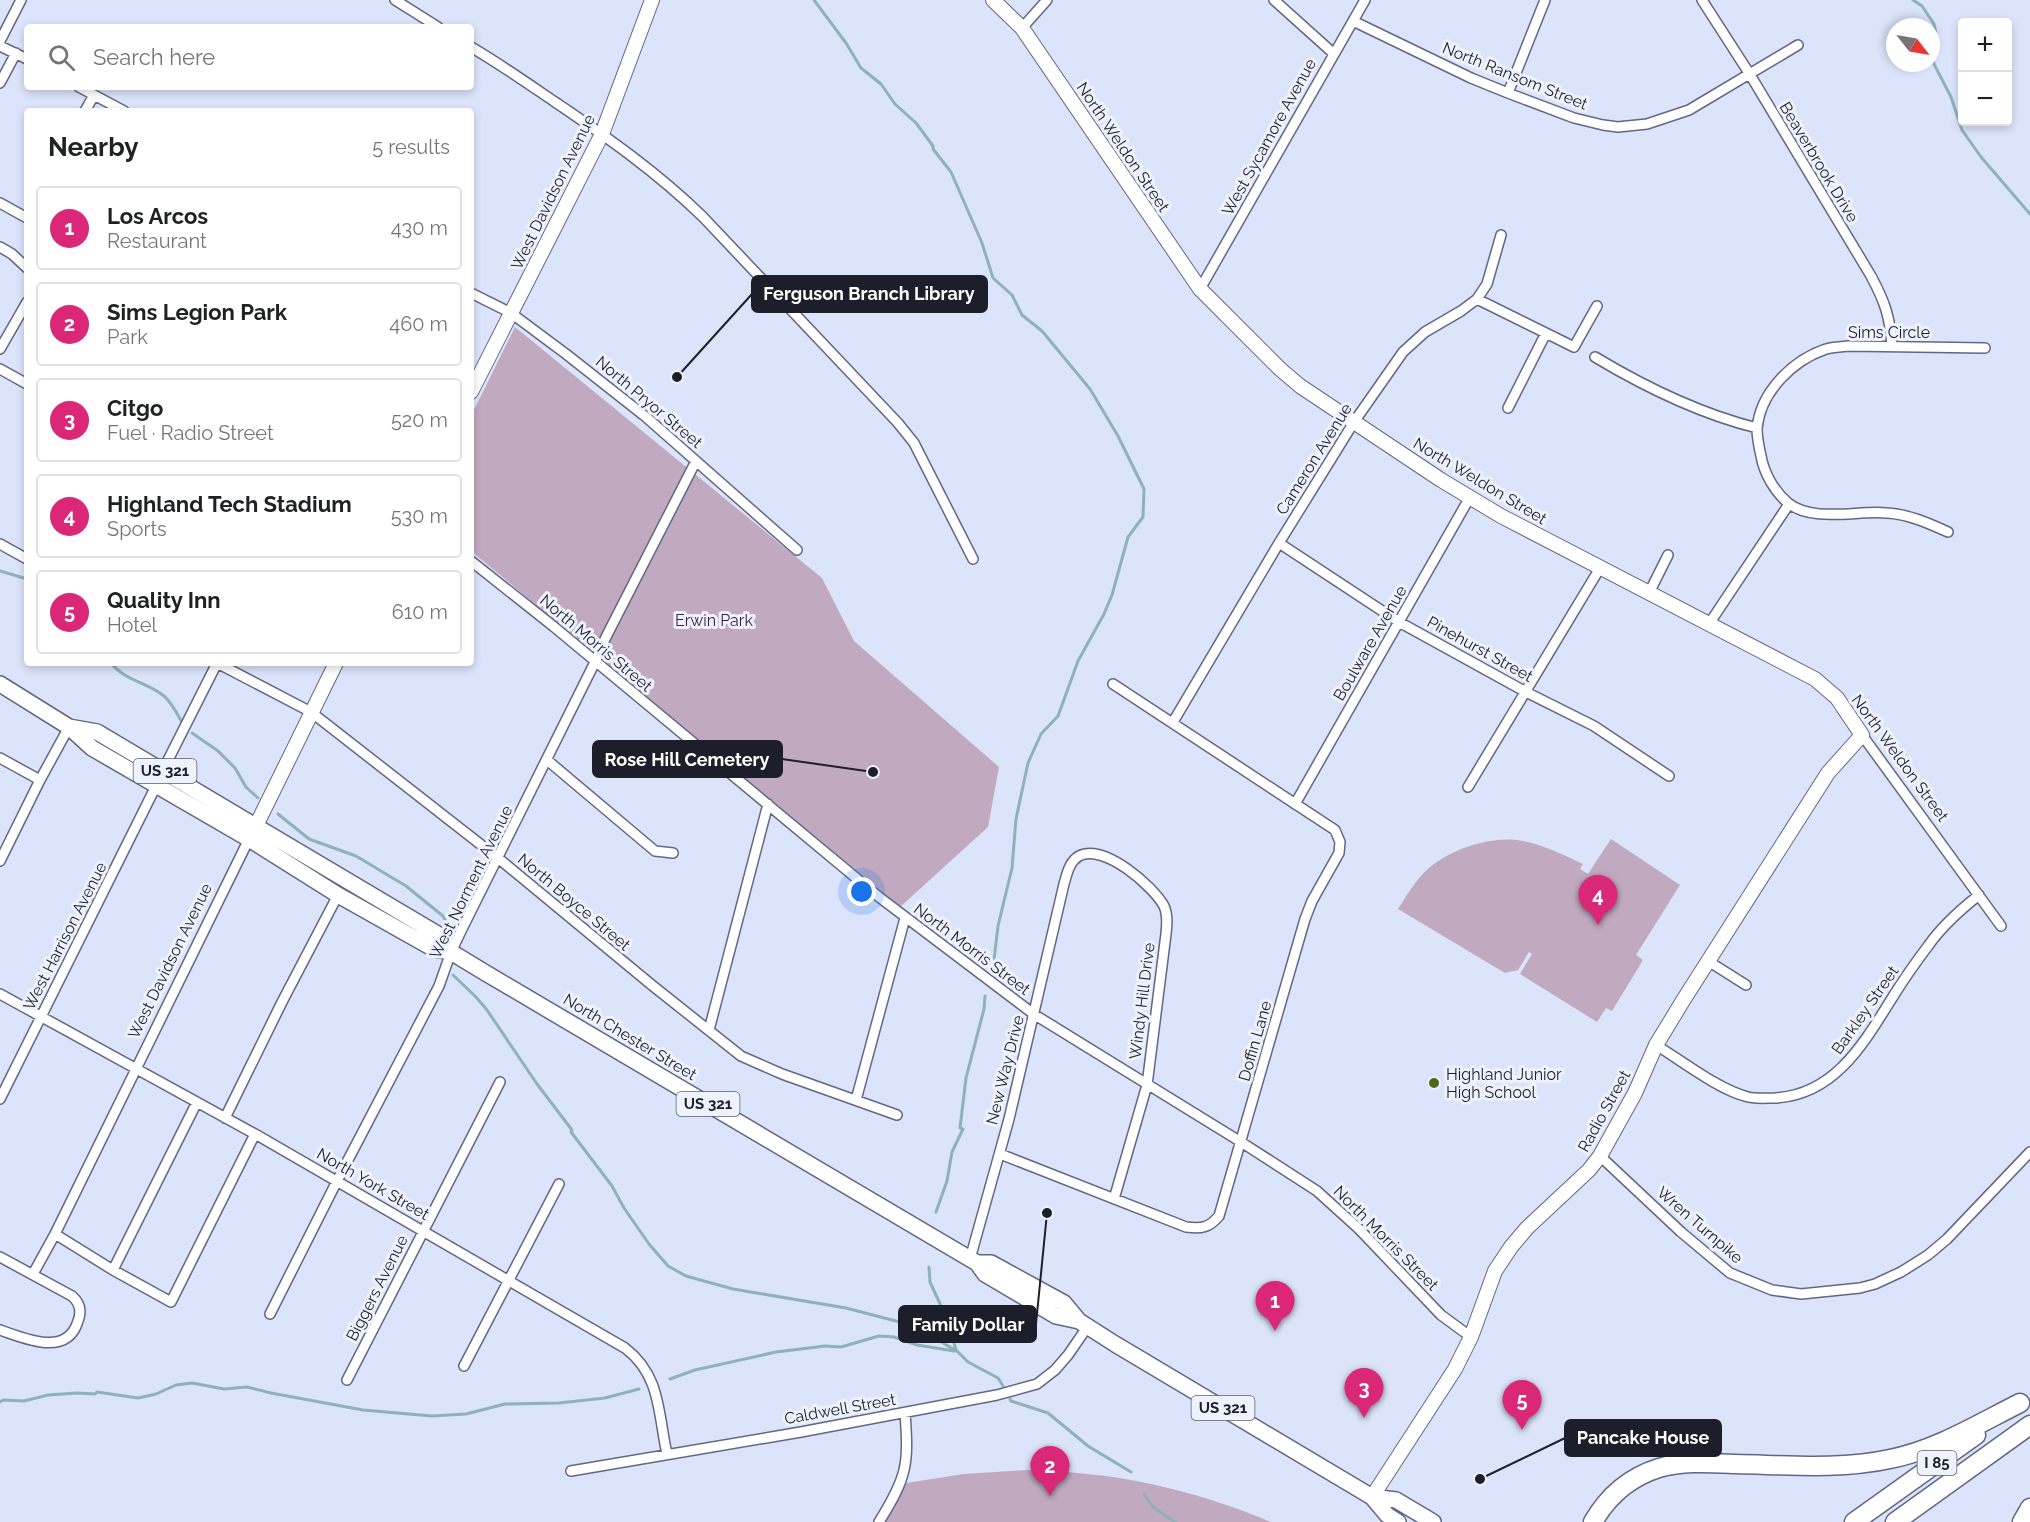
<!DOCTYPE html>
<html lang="en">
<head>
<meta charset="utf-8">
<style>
	:root { --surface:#fff; --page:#f2f2f2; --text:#202124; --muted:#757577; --line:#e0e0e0; --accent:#db2777 }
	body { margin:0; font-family:Raleway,sans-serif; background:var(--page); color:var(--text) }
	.controls { position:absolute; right:18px; top:18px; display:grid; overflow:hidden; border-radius:6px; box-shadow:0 3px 9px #0003 }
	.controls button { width:54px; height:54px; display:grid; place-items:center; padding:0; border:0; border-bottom:2px solid var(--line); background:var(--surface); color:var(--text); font:30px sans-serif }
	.compass { position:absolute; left:1886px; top:18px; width:54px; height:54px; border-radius:50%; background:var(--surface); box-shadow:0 3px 9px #0003; rotate:121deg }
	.you { position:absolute; left:862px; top:892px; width:21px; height:21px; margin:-15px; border:4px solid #fff; border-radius:50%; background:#1a73e8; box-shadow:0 0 0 9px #1a73e833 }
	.badge { display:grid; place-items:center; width:39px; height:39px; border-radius:50%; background:var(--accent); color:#fff; font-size:20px; font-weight:700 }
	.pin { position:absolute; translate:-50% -50px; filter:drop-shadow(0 2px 3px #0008) }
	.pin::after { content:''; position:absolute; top:32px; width:21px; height:18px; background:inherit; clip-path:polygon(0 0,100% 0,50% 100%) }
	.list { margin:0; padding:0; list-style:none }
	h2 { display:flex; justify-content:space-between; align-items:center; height:78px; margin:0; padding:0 24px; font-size:26px }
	h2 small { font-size:20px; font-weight:400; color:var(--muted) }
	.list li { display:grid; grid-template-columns:39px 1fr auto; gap:18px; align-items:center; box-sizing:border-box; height:84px; margin:0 12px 12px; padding:0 12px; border:2px solid var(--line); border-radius:6px }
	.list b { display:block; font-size:22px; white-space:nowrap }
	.list p { margin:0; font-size:20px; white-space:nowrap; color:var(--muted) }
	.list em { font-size:20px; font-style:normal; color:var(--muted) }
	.icon { flex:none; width:33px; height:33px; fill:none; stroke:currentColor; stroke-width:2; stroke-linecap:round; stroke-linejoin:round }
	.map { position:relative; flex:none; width:2030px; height:1522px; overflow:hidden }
	.search { position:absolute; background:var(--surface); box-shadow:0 3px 9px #0003; left:24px; top:24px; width:450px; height:66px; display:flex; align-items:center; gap:15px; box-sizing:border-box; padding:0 21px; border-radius:6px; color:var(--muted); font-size:22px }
	.panel { position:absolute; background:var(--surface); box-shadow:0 3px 9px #0003; left:24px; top:108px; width:450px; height:558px; border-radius:6px }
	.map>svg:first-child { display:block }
	.green { fill:#c1aabf }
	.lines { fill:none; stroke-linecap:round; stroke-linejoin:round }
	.stream { stroke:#8db2ba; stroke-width:3 }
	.street-casing { stroke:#606882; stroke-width:12 }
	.secondary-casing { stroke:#606882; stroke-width:16 }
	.primary-casing { stroke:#606882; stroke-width:18 }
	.highway-casing { stroke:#606882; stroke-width:21 }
	.street { stroke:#fff; stroke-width:9 }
	.secondary { stroke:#fff; stroke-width:14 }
	.primary { stroke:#fff; stroke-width:15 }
	.highway { stroke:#fff; stroke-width:18 }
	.poi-dot { fill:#4e681a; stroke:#edf2fd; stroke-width:2 }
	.labels { text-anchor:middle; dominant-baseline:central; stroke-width:6; stroke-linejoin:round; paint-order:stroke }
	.shield { fill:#edf2fd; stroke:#5b5e69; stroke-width:1.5 }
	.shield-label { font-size:15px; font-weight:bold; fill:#1c1f29 }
	.street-label { font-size:16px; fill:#1c1f29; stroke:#edf2fd }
	.park-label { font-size:16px; fill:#401e3e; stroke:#edf2fd }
	.poi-label { font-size:16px; fill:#1c1f29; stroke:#edf2fd; text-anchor:start }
	.leader { fill:none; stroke:#1c1f29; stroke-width:2 }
	.callout-dot { fill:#1c1f29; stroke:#edf2fd; stroke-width:2 }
	.callout { fill:#1c1f29; stroke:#1c1f29; stroke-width:2 }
	.callout-label { font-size:18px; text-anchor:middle; font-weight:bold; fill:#fff }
</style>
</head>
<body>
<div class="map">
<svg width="2030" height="1522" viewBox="0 0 2030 1522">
	<rect width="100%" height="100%" fill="#dce4fb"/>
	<path class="green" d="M515,327L822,578L854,641L999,767L988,827L900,907L471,551V416Z
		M1611,839L1680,885L1636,955L1643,960L1612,1011L1606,1008L1597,1022L1520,974L1532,954L1529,952L1518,970L1505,973L1398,909C1408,894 1416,879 1429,868C1452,849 1488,837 1517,840C1540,843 1562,854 1583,864L1580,869L1588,874Z
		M1026,1470C1115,1472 1189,1488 1271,1522H879L900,1484L964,1474Z"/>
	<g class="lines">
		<path class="stream" d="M814,0L846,43L861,68L881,84L895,104L916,123L933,146V149L951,172L982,243L993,278L1012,295L1022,315L1042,331L1090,389L1118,436L1144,489L1143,517L1128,537L1112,595L1104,614L1078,661L1058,716L1041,734L1028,763L1016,819L1012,868L998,926L993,968
			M1913,0L1922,6L1934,24L1936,33L1932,56L1934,64L1951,97L1962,130L1981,157L2030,214
			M0,571L27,579
			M111,663C125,681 147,682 164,696C172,703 178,715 183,724
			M192,733L218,751L235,768L246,787L258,798
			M278,814L309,839L356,856L406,886L443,916L446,922
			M453,975L476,997L487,1010L537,1084L572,1130L571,1132L612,1186L624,1208L649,1244L668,1266L686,1276L733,1289L846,1308L915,1326L958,1352L968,1362L998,1378L1003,1386
			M936,1212L947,1181L952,1152L963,1129L960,1128L966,1078L984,1009L985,996
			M929,1267L930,1282L947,1319L956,1350
			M670,1379L695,1370L776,1352L825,1346L841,1347L879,1336L894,1337L917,1345L954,1351
			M1010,1399L1011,1401L1048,1413L1088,1446L1131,1472
			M0,1402L3,1400L24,1401L48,1395L77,1393L95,1394L97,1392L138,1398L156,1394L176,1385L192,1383L224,1389L247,1387L271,1393L363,1410L432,1416L466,1414L505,1404L559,1403L605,1398L639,1389
			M1144,1494L1153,1507L1175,1522"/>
		<g class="street-casing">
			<path id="street" d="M395,0L438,27
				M1274,0L1333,53
				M1702,0L1749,73L1871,276C1885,302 1890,317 1892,346
				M1353,21L1471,78L1508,93L1574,118L1603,125L1618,127L1647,124L1689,110L1798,45
				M1022,28L1047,0
				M0,41L21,0
				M0,46L27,59
				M471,47C500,64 527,83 555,102C607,137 658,173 703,217L898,423L914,443L973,559
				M0,83L16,53
				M79,87L124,111
				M1508,93L1545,0
				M85,111L94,95
				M0,203L27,218
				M0,247L12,254L27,268
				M1200,289L1365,0
				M471,293L511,313L566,354L646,417L797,550
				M1477,299L1574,347L1597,306
				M0,349L27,302
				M1595,357C1645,387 1701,414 1757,428
				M0,369L27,384
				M1508,408L1546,333
				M1948,532C1928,523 1908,514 1887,513C1858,510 1813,523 1788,503C1774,491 1764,473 1761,456C1759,447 1757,437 1757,429C1760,392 1793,360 1826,349C1833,347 1841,347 1849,346L1985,348
				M1279,543L1399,622L1526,692L1594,726L1669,776
				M0,544L27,559
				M471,561L553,626L879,897L1035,1015L1241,1142L1317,1191L1359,1229L1441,1315L1471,1337
				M1649,593L1668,555
				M1709,624L1789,504
				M217,663L311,712L498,858L653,986L741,1056L782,1074L897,1115
				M1173,722L1279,543L1354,422L1403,352L1425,332L1461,311L1477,299L1487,284L1501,235
				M1862,735L2001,926
				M0,758L40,780
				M547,760L655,851L673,853
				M163,770L217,663
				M1468,787L1600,568
				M1295,804L1470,497
				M0,861L40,780L69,727
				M1708,961L1746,985
				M0,994L255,1134L625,1348C661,1375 658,1414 667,1454
				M709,1030L768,804
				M1656,1045C1682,1061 1719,1090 1748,1097C1756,1099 1766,1098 1775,1098C1836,1095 1865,1041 1894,995C1904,979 1916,962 1928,946C1942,926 1960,910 1979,895
				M0,1099L156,786
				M856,1100L905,918
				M225,1118L282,1002L338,895
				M1000,1154L1186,1227C1201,1229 1209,1228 1219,1216L1305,919L1312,901L1339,853L1340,842L1335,830L1113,684
				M1600,1156L1681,1232L1730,1273L1772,1290L1801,1294L1860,1288L1875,1284L1901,1272L1928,1255L1947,1239L2030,1152
				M55,1234L113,1270L171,1302L255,1134
				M0,1257L72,1296C80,1303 82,1311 78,1321C67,1358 24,1338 0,1330
				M970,1259L1009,1119L1064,884C1067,874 1069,862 1079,856C1104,843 1153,886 1164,906C1168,915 1167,925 1166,934L1147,1085L1114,1199
				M113,1270L197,1102
				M33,1274L55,1234L249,839
				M270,1314L337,1181L439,986L451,952L462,929L595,662L606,637L696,461
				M464,1366L559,1184
				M347,1380L500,1082
				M571,1471L801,1432L997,1395L1037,1384L1055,1370L1068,1355L1088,1326
				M879,1522C907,1477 909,1465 905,1413"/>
		</g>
		<g class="secondary-casing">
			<path id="secondary" d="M993,0L1022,28L1200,289L1280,369L1300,386L1441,480L1501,516L1815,679L1837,698L1862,735L1828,773L1684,999L1656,1045L1635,1093L1600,1156L1589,1170L1527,1228L1511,1247L1495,1271L1471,1337L1455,1369L1372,1497
				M471,392L602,134L652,0
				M251,836L336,663"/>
		</g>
		<g class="primary-casing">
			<path id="primary" d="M0,684L69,727L92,748L249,839L338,895L434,949L451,952L484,972L977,1263L985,1274L1056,1316L1079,1321
				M69,727L97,732L444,938L451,952
				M977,1263H991L1064,1303L1079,1321L1115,1344L1372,1497L1387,1515L1398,1522
				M1372,1497L1396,1500L1433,1522"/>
		</g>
		<g class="highway-casing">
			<path id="highway" d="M1593,1522C1608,1496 1630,1477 1659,1468C1683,1461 1711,1463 1736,1464C1787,1465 1839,1470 1890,1459C1936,1450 1978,1424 2020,1403
				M1854,1522L1976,1435
				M1895,1522L2030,1425
				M2022,1522L2030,1508"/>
		</g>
		<use href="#street" class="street"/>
		<use href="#secondary" class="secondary"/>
		<use href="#primary" class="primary"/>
		<use href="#highway" class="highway"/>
	</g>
	<circle class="poi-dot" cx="1434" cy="1083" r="6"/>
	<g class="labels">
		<g class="shield">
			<rect x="133.5" y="759" width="63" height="24" rx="4.5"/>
			<rect x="676.5" y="1092" width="63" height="24" rx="4.5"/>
			<rect x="1191.5" y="1396" width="63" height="24" rx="4.5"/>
			<rect x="1917.5" y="1451" width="39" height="24" rx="4.5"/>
		</g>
		<g class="shield-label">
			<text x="165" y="771">US 321</text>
			<text x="708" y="1104">US 321</text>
			<text x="1223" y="1408">US 321</text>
			<text x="1937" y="1463">I 85</text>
		</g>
		<g class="street-label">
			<text transform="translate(1515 76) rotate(22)">North Ransom Street</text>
			<text transform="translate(1269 137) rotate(-61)">West Sycamore Avenue</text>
			<text transform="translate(1123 147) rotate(56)">North Weldon Street</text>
			<text transform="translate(1819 162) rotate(59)">Beaverbrook Drive</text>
			<text transform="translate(553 192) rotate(-64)">West Davidson Avenue</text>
			<text x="1889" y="332">Sims Circle</text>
			<text transform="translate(649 402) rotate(40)">North Pryor Street</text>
			<text transform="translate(1314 459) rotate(-58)">Cameron Avenue</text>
			<text transform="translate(1480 481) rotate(31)">North Weldon Street</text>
			<text transform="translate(596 643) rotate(40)">North Morris Street</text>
			<text transform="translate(1370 643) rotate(-60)">Boulware Avenue</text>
			<text transform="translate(1480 649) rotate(29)">Pinehurst Street</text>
			<text transform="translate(1900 758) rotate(54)">North Weldon Street</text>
			<text transform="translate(471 882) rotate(-64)">West Norment Avenue</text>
			<text transform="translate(574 902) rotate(40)">North Boyce Street</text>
			<text transform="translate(65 936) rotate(-63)">West Harrison Avenue</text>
			<text transform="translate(972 949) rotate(37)">North Morris Street</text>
			<text transform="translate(170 961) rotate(-64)">West Davidson Avenue</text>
			<text transform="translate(1142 1001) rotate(-83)">Windy Hill Drive</text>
			<text transform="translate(1865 1010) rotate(-55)">Barkley Street</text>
			<text transform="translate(630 1037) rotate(31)">North Chester Street</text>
			<text transform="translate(1255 1041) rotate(-74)">Doffin Lane</text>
			<text transform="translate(1005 1070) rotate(-76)">New Way Drive</text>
			<text transform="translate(1604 1111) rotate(-61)">Radio Street</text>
			<text transform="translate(373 1184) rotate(30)">North York Street</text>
			<text transform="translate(1700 1225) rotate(41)">Wren Turnpike</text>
			<text transform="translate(1386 1238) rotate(45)">North Morris Street</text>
			<text transform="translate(377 1288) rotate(-63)">Biggers Avenue</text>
			<text transform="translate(840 1409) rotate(-10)">Caldwell Street</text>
		</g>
		<g class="park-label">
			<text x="714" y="620">Erwin Park</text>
		</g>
		<g class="poi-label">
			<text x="1446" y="1074">Highland Junior<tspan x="1446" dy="18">High School</tspan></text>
		</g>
	</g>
	<path class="leader" d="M677 377L752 294M873 772L782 759M1047 1213L1036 1324M1480 1479L1565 1438"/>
	<g class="callout-dot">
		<circle cx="677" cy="377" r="6"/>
		<circle cx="873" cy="772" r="6"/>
		<circle cx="1047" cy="1213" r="6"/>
		<circle cx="1480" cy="1479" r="6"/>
	</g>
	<g class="callout">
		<rect x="752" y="276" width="235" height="36" rx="6"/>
		<rect x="593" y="741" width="189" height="36" rx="6"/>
		<rect x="899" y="1306" width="137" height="36" rx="6"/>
		<rect x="1565" y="1420" width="156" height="36" rx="6"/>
	</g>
	<g class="callout-label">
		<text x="869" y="300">Ferguson Branch Library</text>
		<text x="687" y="766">Rose Hill Cemetery</text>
		<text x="968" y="1331">Family Dollar</text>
		<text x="1643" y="1444">Pancake House</text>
	</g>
</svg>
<div class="controls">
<button>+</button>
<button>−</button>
</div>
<svg class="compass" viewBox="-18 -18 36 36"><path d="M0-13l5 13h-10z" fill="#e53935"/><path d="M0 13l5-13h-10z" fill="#757577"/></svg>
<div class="you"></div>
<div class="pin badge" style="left:1275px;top:1331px">1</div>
<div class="pin badge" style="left:1050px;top:1496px">2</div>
<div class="pin badge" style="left:1364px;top:1418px">3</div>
<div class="pin badge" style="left:1598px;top:925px">4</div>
<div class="pin badge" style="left:1522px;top:1430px">5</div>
<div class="search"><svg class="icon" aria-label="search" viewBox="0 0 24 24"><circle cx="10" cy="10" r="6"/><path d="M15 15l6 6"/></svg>Search here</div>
<section class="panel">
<h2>Nearby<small>5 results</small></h2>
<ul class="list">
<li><span class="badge">1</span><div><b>Los Arcos</b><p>Restaurant</p></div><em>430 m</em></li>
<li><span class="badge">2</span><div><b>Sims Legion Park</b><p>Park</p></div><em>460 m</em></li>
<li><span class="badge">3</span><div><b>Citgo</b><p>Fuel · Radio Street</p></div><em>520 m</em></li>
<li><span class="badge">4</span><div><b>Highland Tech Stadium</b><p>Sports</p></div><em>530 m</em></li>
<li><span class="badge">5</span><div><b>Quality Inn</b><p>Hotel</p></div><em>610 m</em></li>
</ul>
</section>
</div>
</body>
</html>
